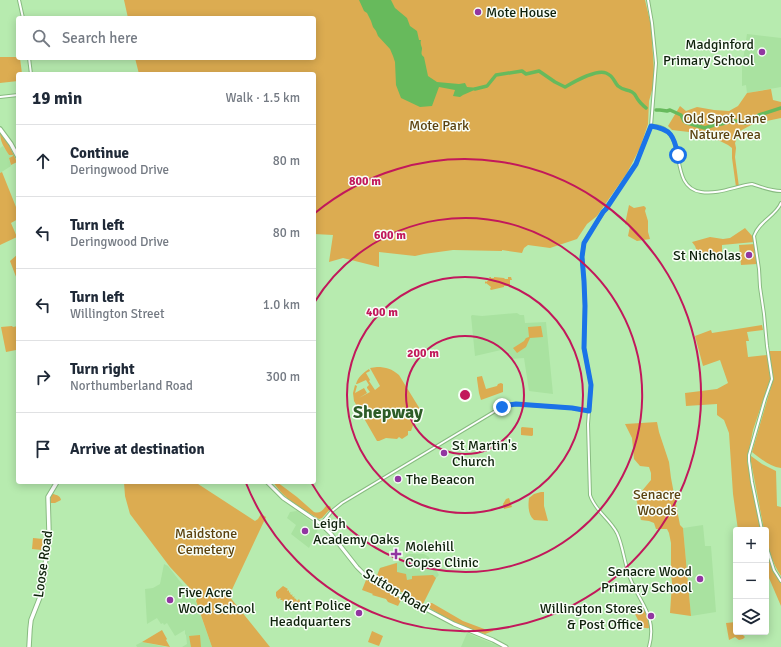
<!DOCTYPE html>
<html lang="en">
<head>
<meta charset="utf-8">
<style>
	:root { --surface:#fff; --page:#f2f2f3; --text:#1f2937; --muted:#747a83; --line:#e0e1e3 }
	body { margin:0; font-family:Signika,sans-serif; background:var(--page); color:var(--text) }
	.controls { position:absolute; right:12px; bottom:12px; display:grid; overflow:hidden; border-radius:4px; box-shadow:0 2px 10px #0003 }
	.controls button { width:36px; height:36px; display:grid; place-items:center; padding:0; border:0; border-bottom:1px solid var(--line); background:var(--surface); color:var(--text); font:20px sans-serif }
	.stop { position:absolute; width:12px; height:12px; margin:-9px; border:3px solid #1a73e8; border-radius:50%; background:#fff }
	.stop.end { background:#1a73e8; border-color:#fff; box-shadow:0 1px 4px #0008 }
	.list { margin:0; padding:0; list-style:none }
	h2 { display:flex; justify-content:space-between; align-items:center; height:52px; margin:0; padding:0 16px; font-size:17px }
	h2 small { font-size:13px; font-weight:400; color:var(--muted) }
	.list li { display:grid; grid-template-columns:26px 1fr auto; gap:12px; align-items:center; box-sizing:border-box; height:72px; padding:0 16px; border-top:1px solid var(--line) }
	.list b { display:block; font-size:15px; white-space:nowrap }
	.list p { margin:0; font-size:13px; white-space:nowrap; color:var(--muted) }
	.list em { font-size:13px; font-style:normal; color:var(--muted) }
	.icon { flex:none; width:22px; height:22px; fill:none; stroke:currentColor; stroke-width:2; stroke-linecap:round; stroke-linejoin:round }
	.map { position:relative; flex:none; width:781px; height:647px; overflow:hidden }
	.search { position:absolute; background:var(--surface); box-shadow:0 2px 10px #0003; left:16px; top:16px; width:300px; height:44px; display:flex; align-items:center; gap:10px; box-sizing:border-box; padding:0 14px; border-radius:4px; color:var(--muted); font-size:15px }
	.panel { position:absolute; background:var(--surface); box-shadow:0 2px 10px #0003; left:16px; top:72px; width:300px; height:412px; border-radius:4px }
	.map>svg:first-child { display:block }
	.built { fill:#a9e2a0 }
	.green { fill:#dcac51 }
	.water { fill:#67ba5c }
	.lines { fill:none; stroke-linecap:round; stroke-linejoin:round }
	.river { stroke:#67ba5c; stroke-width:3.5 }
	.tertiary-casing { stroke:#88bb81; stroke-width:4 }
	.primary-casing { stroke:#88bb81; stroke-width:5 }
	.trunk-casing { stroke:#88bb81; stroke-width:5.5 }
	.tertiary { stroke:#fff; stroke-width:2 }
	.primary { stroke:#fff; stroke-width:3 }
	.trunk { stroke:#fff; stroke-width:3.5 }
	.route { stroke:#1a73e8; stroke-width:5 }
	.ring { fill:none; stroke:#c2185b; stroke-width:2 }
	.poi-dot { fill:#9136a1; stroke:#f8fef7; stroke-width:1.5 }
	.labels { text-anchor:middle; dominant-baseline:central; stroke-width:3; stroke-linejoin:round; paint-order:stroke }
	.poi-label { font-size:14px; fill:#0e210b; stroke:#f8fef7; text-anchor:start }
	.park-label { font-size:14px; fill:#5b420f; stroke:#f8fef7 }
	.street-label { font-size:14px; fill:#0e210b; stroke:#f8fef7 }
	.district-label { font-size:18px; font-weight:bold; fill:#2d5c26; stroke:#f8fef7 }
	.centre { fill:#c2185b; stroke:#f8fef7; stroke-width:2 }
	.ring-label { font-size:12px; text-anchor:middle; font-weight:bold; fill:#c2185b; stroke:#f8fef7; stroke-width:3; stroke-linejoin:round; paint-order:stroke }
</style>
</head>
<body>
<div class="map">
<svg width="781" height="647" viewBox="0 0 781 647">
	<rect width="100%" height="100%" fill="#b7ebaf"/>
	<path class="built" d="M747,34L781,38V87L747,93L746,85L742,86V66Z
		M3,146L9,155H13V156L10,157L9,159L11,166L0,173V148Z
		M517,313L520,315H524L525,323L546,322L553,394L529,391L524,358L511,359L508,351L501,350L475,356L471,316L472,315L482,316Z
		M297,511L319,527L309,548L291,534L296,525L287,518L290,512Z
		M703,525L705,546H711L716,612L691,616L683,528Z
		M406,554H424L429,557L439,575L436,578L423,604L376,578L380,568L404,560Z
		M164,564L168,566L196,602L212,647H182L187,644L186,635L185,634V630L175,636L167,623L164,625L163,623L161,624L157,618L147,624L145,589L153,588L160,584Z
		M467,633L501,647H461Z
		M142,642L166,647H137L136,645Z"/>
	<path class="green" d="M124,0H645L651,25L654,71L653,87L649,101L648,124L640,148L627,173L597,216L587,224L577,239L550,248L528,245L524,248L522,253L502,250V251L453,250L424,254L415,256L379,252V267L343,258L329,262L333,235L314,234V74H139L135,58H314V18H128Z
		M0,57H18V58H20L22,74H18V81L0,83Z
		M771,89L773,100L781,102V118L753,124L740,131L735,143L736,148L735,157L739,187H736L732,158V148L728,145L706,134L672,130L668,126L680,106L686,111L697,107L714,110L729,111L738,106L747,93Z
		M0,132L9,145L17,162L11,165L9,158L13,156V155H9C4,147 0,142 0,132Z
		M2,172L18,212V219L11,223L17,237L0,245V173Z
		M629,205L634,208L644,206L646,208L645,211L648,221V232L650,239L637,241L628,236L630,226L625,224Z
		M745,228L753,237L754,242L722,245V252L719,260L699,257L695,246L692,242L710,237L723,239L730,238Z
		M755,244L757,264L741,265L739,245Z
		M18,254V282L10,261Z
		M489,277H491V278H494V277L504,278L505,279H508V277H511L512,280H510V285L512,286H511L510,288L509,286H504V287L491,290L490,289L491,287L486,283L485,284V281L486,282L490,279Z
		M762,325L763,330L747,332L749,341H746L748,357L767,355L771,377L753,430L747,460L761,530H738L733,494L729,433L724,420L717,415V404L686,406L685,393L717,389L728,383L720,360L703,366L695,336L711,330L712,333Z
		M12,326L13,327L18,326V349H16V350L6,352L1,327Z
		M541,326L543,337L530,338L526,347L517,353L513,348L524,341L526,338L529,337L528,327Z
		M769,351H781V468C770,467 760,458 752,452L773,380Z
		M377,367C386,367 392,369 399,375L423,414L422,415L415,420L411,431H408V435L402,439L399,437L397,439L386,438L379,441H377L354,401L353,393L355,385L357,386L355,393L364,388L367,393L359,398L370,392L367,388V387L369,385L366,380L357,384H356C358,377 363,373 369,369L370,371L366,373L370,380L369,381L375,390L380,386L370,368Z
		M482,376L486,389L497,386L498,384L501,383L503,384V392L481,400L479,393L477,379V377Z
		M657,422L659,432L669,462L671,478L680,525L683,528L691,616L670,613L672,583L671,574V543L669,533L667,529H656L654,523L649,521L641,520L636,498L651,480V473L649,467L640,466L634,459L632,438L625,424Z
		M522,427L533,428V435L532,436L521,435V428Z
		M751,456L762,464L776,471L777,506L781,507V576C772,562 766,546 766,530H764L751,462Z
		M124,482H195L255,521L258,519L261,514L266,517L229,596L270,647H212L196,601L198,597L170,567L130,514L125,496Z
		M273,482H277L297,497L314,512C320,514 323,510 326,506H330L331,508L322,518L319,519C302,509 284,499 273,482Z
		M541,492H544V506L548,521L534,520C528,515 528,505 529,498L534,494Z
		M53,494C56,495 60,495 61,500L55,503H50L51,495Z
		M509,498L512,507L504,509L503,504L506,499Z
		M33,538L43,539L42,550L32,549Z
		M766,548L772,569L781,582V606L766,571Z
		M397,563V572L406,574L407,580L412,579V576L433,575L436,578L423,604L376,578L380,568Z
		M368,579L401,597L402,598L398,606L388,602L386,599L372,595L373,594L362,590L366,580Z
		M283,586L288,589L287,590L288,591L289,590V592L290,593L291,592L290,594L292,595L293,594L292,596L294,597L295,596L294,598L296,599L297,597L296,599L297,601L299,599L301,603L300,605L294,611H291L289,610L290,608L289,607L287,608L288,606L287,605L285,606L287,605L285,603L283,604L285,603L284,601L281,602L283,601L282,600H280L281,599L280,598L278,599L276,596V592Z
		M430,603H432L463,621L487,630L494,629L493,631L485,634L480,633L453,622L431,609L429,606Z
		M645,608L652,628C648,628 644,629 641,626L635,614V613L641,609Z
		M736,622V632H740L745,637L743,639L739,640L735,637L729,640L726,623Z
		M162,630L167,639L166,640L170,647L142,642Z
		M372,631L383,636L379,646L368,642Z
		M200,635L201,647H191L189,636Z"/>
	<path class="water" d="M359,0H391L395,8L407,18L410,26L417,31L419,40H421C420,43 421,45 422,48C422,52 420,54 424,57L428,76L437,82L459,84L465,83L467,87L479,88L463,95L460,97L453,96L455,90L439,87L432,106L420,107L401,98L396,85L395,62L393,56L390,49L378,36L376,31L373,27L371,21L367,13L364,11Z"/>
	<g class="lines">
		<path class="river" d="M475,89L487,86L496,75L522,71L526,74L539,71L555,82L565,87C574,82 596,69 606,73C614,76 614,82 618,86C624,91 627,89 632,92C636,94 636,98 639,101C641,104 644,106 646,108
			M656,110H660L667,111L670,110L681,115L684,121L687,123L705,128L714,125L721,124L732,121H738L745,123L752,120L759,115L781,108"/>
		<g class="tertiary-casing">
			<path id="tertiary" d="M19,0L23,18
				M648,0L652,23L656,63L651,126L636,164L589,234L584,243L582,257L584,281L585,306L584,348L591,385L588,424L590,495C595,511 610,519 617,533C623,546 624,561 629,575C638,602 658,615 649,647
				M29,58L31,74
				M0,97L18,95
				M651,126C653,126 657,126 660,127C688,136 668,187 701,192C718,195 736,186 752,184C762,187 770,191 781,191
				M321,524L332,511L342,503L502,407L509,405L516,404L572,408L589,411
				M762,530L752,482L749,461V455L765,399L772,379L767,346L764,314L760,287L759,269L754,236C759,221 776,216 781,203
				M766,545L774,570L781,581"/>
		</g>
		<g class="primary-casing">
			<path id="primary" d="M267,482L283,498L321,524L331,534L357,567L367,577L386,588L454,624L493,640L506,647"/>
		</g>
		<g class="trunk-casing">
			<path id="trunk" d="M0,129L11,144L18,157
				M29,647L30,629L31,620L42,592L49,532L48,497L57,482"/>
		</g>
		<use href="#tertiary" class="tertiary"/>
		<use href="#primary" class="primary"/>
		<use href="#trunk" class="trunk"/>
	</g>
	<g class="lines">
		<path class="route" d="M502,407L509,405L516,404L572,408L589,411L591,385L584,348L585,306L584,281L582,257L584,243L603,212L606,209L636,164L651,126C671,129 674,136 678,155"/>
	</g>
	<g class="ring">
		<circle cx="465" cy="395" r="59"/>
		<circle cx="465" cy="395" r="118"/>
		<path d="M314 303A177 177 0 1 1 311 482"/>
		<path d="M315 213A236 236 0 1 1 246 483"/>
	</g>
	<g class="poi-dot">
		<circle cx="478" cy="12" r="4"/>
		<circle cx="762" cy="52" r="4"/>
		<circle cx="749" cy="255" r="4"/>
		<circle cx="444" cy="453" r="4"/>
		<circle cx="398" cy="479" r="4"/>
		<circle cx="305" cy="531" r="4"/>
		<path d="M394 548h4v4h4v4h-4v4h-4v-4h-4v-4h4z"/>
		<circle cx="700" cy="579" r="4"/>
		<circle cx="170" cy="600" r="4"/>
		<circle cx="359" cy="613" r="4"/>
		<circle cx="651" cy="616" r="4"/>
	</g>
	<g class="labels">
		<g class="poi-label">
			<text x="486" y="12">Mote House</text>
			<text x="754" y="44" text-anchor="end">Madginford<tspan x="754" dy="16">Primary School</tspan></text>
			<text x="741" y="255" text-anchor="end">St Nicholas</text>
			<text x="452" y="445">St Martin's<tspan x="452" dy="16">Church</tspan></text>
			<text x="406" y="479">The Beacon</text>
			<text x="313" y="523">Leigh<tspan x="313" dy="16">Academy Oaks</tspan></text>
			<text x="405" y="546">Molehill<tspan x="405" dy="16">Copse Clinic</tspan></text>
			<text x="692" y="571" text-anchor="end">Senacre Wood<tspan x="692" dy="16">Primary School</tspan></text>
			<text x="178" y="592">Five Acre<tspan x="178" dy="16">Wood School</tspan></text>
			<text x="351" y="605" text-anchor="end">Kent Police<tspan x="351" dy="16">Headquarters</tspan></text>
			<text x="643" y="608" text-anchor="end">Willington Stores<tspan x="643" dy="16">&amp; Post Office</tspan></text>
		</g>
		<g class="park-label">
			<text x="725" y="118">Old Spot Lane<tspan x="725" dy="16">Nature Area</tspan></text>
			<text x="439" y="125">Mote Park</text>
			<text x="657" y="494">Senacre<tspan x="657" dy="16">Woods</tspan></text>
			<text x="206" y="533">Maidstone<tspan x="206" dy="16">Cemetery</tspan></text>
		</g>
		<g class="street-label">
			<text transform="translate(43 564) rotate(-82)">Loose Road</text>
			<text transform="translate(396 591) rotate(31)">Sutton Road</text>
		</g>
		<g class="district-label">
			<text x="388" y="412">Shepway</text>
		</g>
	</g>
	<circle cx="465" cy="395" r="6" class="centre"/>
	<g class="ring-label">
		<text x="365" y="185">800 m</text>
		<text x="390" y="239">600 m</text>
		<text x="382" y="316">400 m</text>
		<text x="423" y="357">200 m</text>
	</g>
</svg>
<div class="controls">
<button>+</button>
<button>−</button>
<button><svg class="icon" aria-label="layers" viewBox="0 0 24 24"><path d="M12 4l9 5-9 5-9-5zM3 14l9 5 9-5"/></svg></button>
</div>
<div class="stop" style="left:678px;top:155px"></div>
<div class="stop end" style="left:502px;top:407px"></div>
<div class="search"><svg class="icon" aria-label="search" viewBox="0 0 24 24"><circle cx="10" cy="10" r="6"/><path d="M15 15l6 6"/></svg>Search here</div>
<section class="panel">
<h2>19 min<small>Walk · 1.5 km</small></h2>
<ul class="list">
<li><svg class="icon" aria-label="ahead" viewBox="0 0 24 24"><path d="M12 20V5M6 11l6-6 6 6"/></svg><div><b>Continue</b><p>Deringwood Drive</p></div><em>80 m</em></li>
<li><svg class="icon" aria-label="left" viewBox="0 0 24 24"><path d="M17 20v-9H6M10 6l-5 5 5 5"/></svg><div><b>Turn left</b><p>Deringwood Drive</p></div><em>80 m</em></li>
<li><svg class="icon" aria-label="left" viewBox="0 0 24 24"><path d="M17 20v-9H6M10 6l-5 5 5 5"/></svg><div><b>Turn left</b><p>Willington Street</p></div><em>1.0 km</em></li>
<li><svg class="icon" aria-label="right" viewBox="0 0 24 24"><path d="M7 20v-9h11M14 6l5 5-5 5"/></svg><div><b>Turn right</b><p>Northumberland Road</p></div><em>300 m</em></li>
<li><svg class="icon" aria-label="arrive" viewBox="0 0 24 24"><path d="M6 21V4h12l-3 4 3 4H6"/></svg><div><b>Arrive at destination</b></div></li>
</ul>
</section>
</div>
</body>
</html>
